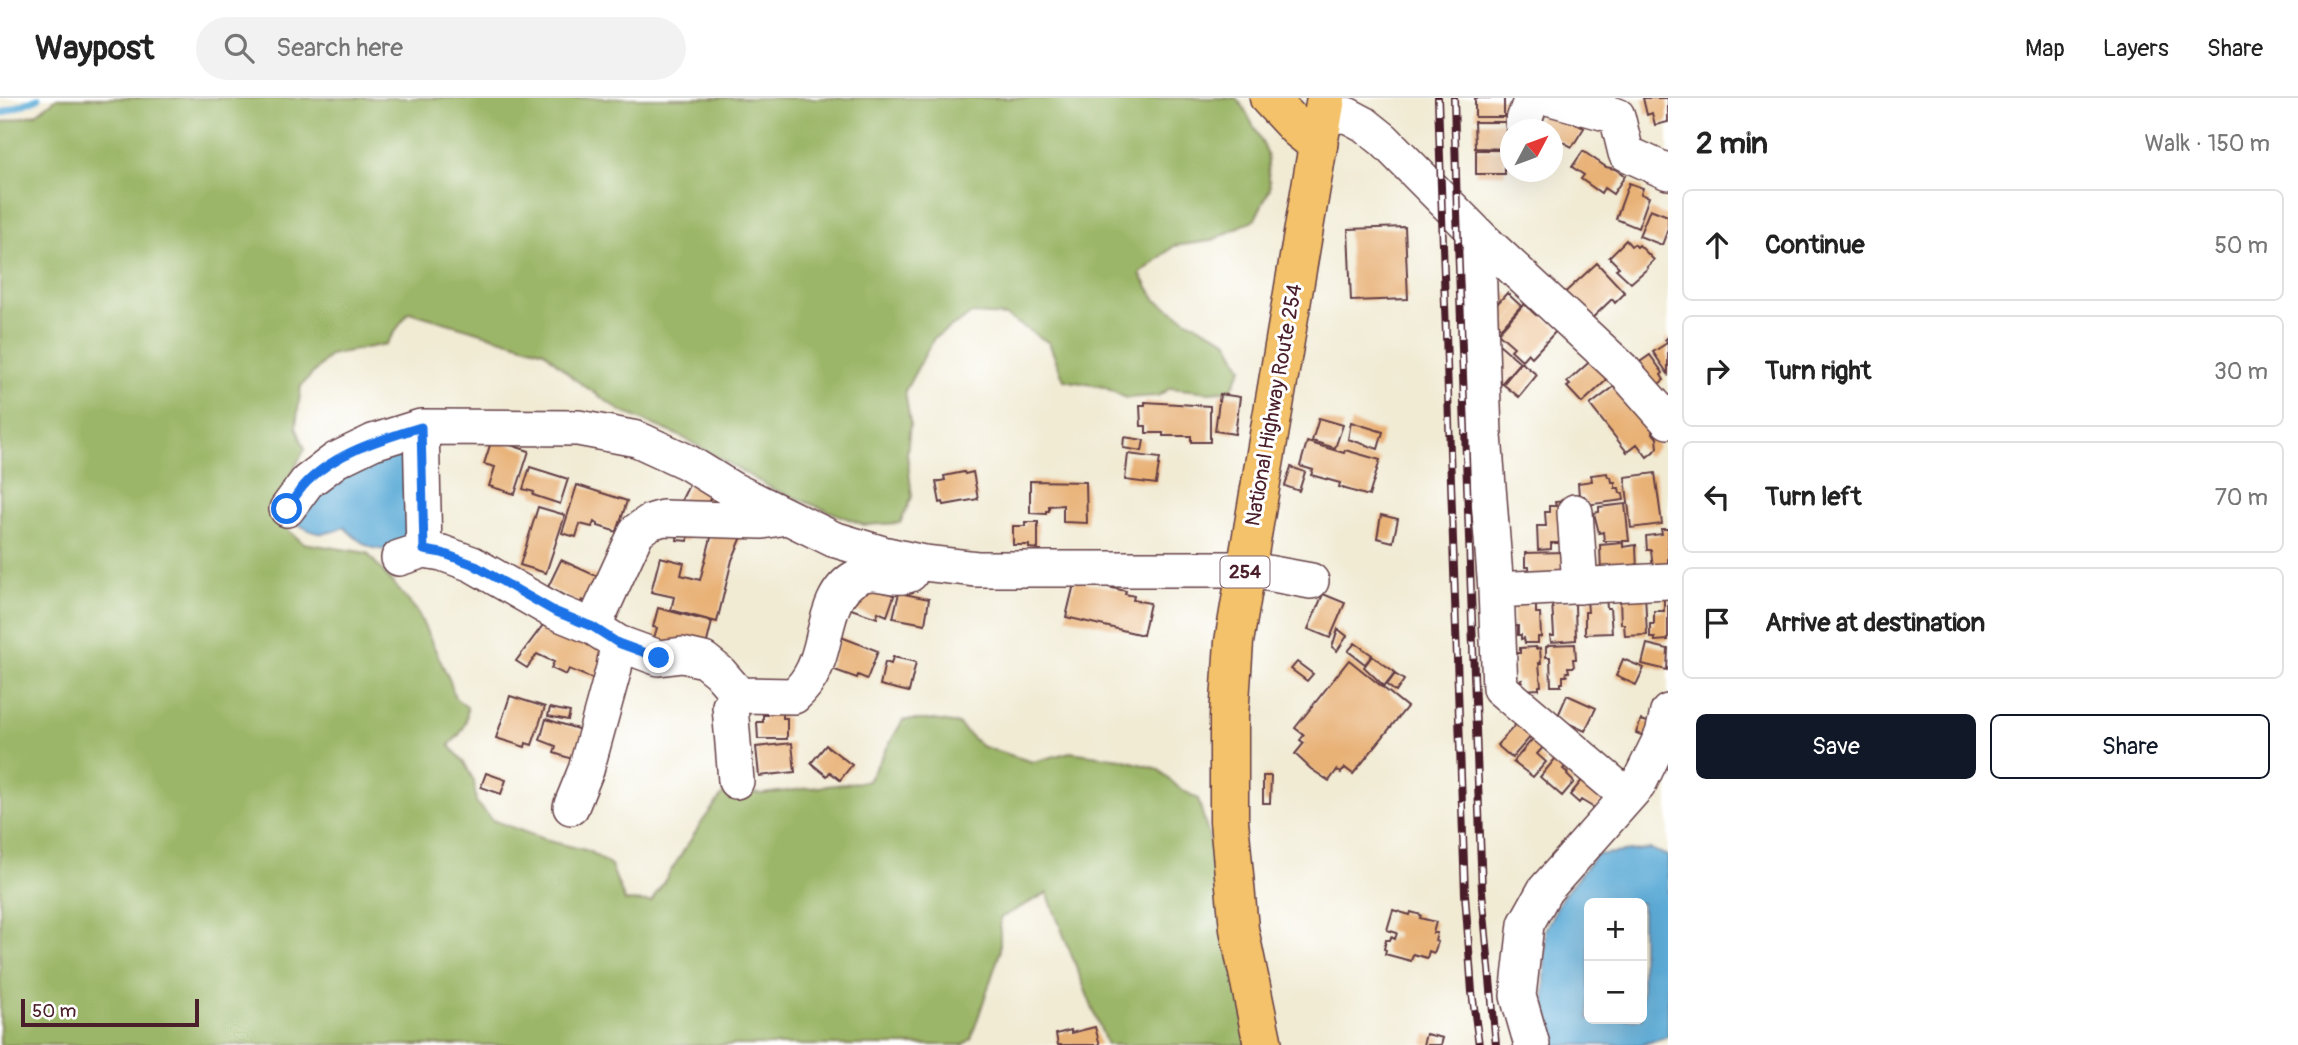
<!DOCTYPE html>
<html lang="en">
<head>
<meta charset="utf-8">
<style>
	:root { --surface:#fff; --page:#f2f2f2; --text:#222; --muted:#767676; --line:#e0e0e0; --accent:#111827 }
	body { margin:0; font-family:Pangolin,sans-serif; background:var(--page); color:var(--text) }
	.controls { position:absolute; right:21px; bottom:21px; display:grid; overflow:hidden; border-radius:10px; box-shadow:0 7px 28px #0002 }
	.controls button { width:63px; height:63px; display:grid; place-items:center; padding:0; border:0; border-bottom:2px solid var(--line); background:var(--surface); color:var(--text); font:35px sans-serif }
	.compass { position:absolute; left:1500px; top:21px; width:63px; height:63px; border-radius:50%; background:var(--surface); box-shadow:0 7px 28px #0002; rotate:49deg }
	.scale { position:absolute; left:21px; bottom:18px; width:178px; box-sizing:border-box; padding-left:7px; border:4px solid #4a1f2b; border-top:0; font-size:19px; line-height:24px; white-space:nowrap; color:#4a1f2b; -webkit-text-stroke:5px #fff; paint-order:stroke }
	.stop { position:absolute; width:21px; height:21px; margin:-16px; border:5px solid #1a73e8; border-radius:50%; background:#fff }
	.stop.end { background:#1a73e8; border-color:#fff; box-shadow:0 2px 7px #0008 }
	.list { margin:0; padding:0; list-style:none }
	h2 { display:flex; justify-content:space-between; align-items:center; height:91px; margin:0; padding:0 28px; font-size:30px }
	h2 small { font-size:23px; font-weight:400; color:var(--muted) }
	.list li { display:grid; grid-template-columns:46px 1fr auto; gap:21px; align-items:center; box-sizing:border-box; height:112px; margin:0 14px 14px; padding:0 14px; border:2px solid var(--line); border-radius:10px }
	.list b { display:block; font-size:26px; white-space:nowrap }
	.list em { font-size:23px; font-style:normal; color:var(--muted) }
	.actions { display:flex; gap:14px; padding:21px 28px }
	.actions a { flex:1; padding:16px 0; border:2px solid var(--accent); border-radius:10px; text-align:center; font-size:24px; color:var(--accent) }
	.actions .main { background:var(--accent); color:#fff }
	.icon { flex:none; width:38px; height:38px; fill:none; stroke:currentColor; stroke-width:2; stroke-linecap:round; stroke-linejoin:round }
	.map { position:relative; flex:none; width:1668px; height:947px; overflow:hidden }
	header { display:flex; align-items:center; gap:42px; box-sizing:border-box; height:98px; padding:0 35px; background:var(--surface); border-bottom:2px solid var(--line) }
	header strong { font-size:33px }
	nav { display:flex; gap:38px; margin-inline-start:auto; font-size:24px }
	.search { width:490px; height:63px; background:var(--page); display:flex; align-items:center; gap:18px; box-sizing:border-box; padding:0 24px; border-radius:38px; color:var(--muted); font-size:26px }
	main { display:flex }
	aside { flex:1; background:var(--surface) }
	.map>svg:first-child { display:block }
	.forest { fill:#9bb667; stroke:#726a49; stroke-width:2 }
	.water { fill:#5dacd7; stroke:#546681; stroke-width:2; fill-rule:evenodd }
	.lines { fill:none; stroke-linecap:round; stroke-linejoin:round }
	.stream { stroke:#5dacd7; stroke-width:7 }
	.building { fill:#e8b176 }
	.minor-casing { stroke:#633e44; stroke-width:38 }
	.major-casing { stroke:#633e44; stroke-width:41 }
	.highway-casing { stroke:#633e44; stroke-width:41 }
	.minor { stroke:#fff; stroke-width:35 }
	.major { stroke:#f3c26a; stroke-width:38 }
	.highway { stroke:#f3c26a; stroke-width:38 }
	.rail-casing { stroke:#4a1f2b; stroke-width:8 }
	.rail { stroke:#fff; stroke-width:5; stroke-dasharray:16; stroke-linecap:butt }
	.route { stroke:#1a73e8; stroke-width:9 }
	.labels { text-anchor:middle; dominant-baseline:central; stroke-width:6; stroke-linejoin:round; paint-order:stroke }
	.shield { fill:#fff; stroke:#80626b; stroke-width:2 }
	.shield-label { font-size:19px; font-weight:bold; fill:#4a1f2b }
	.street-label { font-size:21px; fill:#4a1f2b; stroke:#fff }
</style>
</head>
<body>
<header>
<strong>Waypost</strong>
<div class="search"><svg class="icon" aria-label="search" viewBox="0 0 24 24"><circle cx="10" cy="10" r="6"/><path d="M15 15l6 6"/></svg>Search here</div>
<nav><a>Map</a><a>Layers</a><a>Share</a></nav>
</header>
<main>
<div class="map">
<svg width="1668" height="947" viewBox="0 0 1668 947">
	<rect width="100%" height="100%" fill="#fff"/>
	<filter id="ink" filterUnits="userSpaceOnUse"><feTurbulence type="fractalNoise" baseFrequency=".0143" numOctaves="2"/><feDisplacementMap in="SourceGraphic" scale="14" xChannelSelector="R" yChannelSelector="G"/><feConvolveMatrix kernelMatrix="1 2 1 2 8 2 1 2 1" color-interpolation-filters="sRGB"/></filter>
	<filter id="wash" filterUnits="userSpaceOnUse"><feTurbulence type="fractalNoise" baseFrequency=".00686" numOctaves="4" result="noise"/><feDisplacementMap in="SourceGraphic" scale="28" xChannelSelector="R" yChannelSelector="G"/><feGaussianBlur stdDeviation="1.57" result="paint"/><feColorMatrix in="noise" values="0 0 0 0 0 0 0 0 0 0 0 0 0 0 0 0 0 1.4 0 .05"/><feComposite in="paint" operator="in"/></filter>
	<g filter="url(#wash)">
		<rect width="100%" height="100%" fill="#f1ebd4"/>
		<path class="forest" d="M57,0H1236L1244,10L1267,54L1270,91L1255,121L1211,143L1174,148L1140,176L1156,202L1187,222L1227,242L1242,270L1231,292L1209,294L1170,290L1158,298L1126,300L1104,289L1064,282L1049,245L1006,218L972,216L934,240L905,293L910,325L907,356L912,399L900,425L864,427L773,391L680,338L621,313L573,280L544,253L409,214L386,246L330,257L301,288L296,329L305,351L270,416L303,445L367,455L417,513L450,583L455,600L467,609C468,626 462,636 449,647L464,664L474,683L476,704L492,722L549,743L589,753L611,768L625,803L651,804L702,724L725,693L762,696L868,683L903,622H934L958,626L981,648L1033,664L1070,654L1121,661L1158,671L1179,690L1198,701L1208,735L1241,885L1246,947H1107L1047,795L1000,820V854L971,941L963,947H0V25L36,16Z"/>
		<path class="water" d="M401,348L408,356L413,446C381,457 368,453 344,429C320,440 313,436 291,422L341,374Z
			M1650,751L1668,758V938L1641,947H1554L1545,902V832L1562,799L1596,757ZM1589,805H1642V921H1589Z"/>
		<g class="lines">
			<path class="stream" d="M0,16L38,0"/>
		</g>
		<g id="blocks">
			<path class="building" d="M1475,0H1504V19H1475Z
				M1643,0H1668V24L1655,27L1652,15L1647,17Z
				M1543,11L1563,19L1584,30L1572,49L1553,39V32H1541L1542,29L1535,26Z
				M1474,24H1508V34H1510V51L1475,50Z
				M1476,52H1504L1505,76H1476Z
				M1583,53L1606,69L1615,71L1625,78L1613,96L1604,90L1601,95L1581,81L1584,77L1572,69Z
				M1629,85L1643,90L1641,96L1649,99L1638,130L1616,121Z
				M1650,111L1668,118V131L1662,147L1639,138Z
				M1405,129L1408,201L1351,203L1348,131Z
				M1626,142L1631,148L1634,146L1637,149L1639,147L1654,162L1647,169L1648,170L1631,185L1616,171L1619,169L1609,159Z
				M1597,165L1625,195L1615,205L1612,201L1586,226L1560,199Z
				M1507,195L1521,208L1501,230L1487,217Z
				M1524,206L1536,217L1539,214L1558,231L1532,259L1528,255L1522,262L1511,252L1514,249L1498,235Z
				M1668,239V276L1653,254L1667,245L1665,242Z
				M1499,246L1520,264L1501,286L1489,276L1488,260Z
				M1650,257L1663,275L1661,277L1664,282L1653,290L1637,266Z
				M1595,259L1612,277L1582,305L1567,289L1570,287L1567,284Z
				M1521,264L1537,277L1519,299L1503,286Z
				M1619,285L1655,332L1652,334L1657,340L1658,350L1647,359L1637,346L1627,354L1590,307Z
				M1220,296L1240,299L1235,336L1215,333Z
				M1145,304L1210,308V344H1191V338H1163V335H1146V328H1141L1140,307H1145Z
				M1319,320L1343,327L1335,350L1312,343Z
				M1351,324L1383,334L1378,351L1348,341Z
				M1124,339L1144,342L1142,353L1123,350Z
				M492,341L529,353L515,396L489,388L495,369L484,366Z
				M1307,344L1344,355L1345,352L1380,362L1369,398L1339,389L1340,385L1311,377L1313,372L1300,368Z
				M1128,356L1160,360L1156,386L1125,382Z
				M530,369L568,381L560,406L533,397L534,394L523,391Z
				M1291,369L1305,374L1299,393L1285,388Z
				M964,374L965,376L973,374L978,401L944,407L943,404L940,405L936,384L945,382L944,378Z
				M1607,375L1608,379H1611L1612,384H1615V390H1619L1620,395H1623L1624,402L1586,407L1584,398H1579L1578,385L1592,383L1591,377Z
				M1655,375L1662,426L1631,430L1625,379Z
				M1030,383L1086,384L1087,425L1063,424V407L1049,408V413H1046V416L1030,415Z
				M690,385L713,394L703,416L680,405Z
				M577,387L627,403L617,434L598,428V426L594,424L592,429L580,426L576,439L562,435Z
				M1564,403L1563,445H1551V451L1538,452L1537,428H1546L1545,414H1549V408H1556L1555,404Z
				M1625,406L1629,443H1604L1603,434L1599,435L1594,415L1599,414V409Z
				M538,409L565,417L546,475L520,467Z
				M1381,417L1398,421L1393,444L1377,440Z
				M1025,424H1038V451L1029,450V447H1013V428H1025Z
				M690,426L688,443L677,442L678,435Z
				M714,428L742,439L732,462L717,524L671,512L674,499L651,494L660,459L684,465L681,477L700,482Z
				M1661,431H1668V472L1653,471L1651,452H1647L1646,438L1662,436Z
				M1623,445V449L1636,447L1637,472L1601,476L1600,447Z
				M1564,454L1565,477L1530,478L1529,469H1525V455Z
				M561,462L603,481L592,506L582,502L580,506L548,489Z
				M1075,482L1126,493L1125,496L1134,498L1133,502L1150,505L1143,537L1066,519Z
				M864,486L892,493L891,496L894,498L887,518L878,514L877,520L848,510Z
				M899,495L929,501L925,526L893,520Z
				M1645,495L1647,537L1625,538L1624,526H1621L1620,501Z
				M1664,495H1668V542L1655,543V540H1650V526H1654V513H1664Z
				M1323,496L1345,505L1330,540L1308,531Z
				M1606,500L1607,510H1610L1612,535L1585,536V514H1588L1587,501Z
				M1513,502L1529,508L1536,507V515H1540L1541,539H1538V545H1525L1524,540L1521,541V537H1518V528H1514Z
				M1552,503H1570V506H1575L1576,542L1551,544L1550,538H1554Z
				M658,510L712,524L704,556L653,543L657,530L653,529Z
				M546,523L605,549L603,585L569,571L566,577L551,570L554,564L537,556L527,570L516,563Z
				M1338,531L1347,538L1337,553L1332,549Z
				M841,539L878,553L867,581L858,577L857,580L829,570Z
				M1355,545L1372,557L1365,566L1348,553Z
				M1575,546L1576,561H1573L1574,569H1568L1569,574H1566L1567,578H1563V585H1561V588H1551L1550,559H1546V549L1549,547Z
				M1647,546L1668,551L1667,572L1642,566Z
				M1536,549V551L1540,550L1541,565H1539L1541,588H1539V591L1523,592L1522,582L1516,583L1515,555H1520V550Z
				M1372,558L1395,574L1384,588L1364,569Z
				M893,559L916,564L909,594L880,587L885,564L891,566Z
				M1623,561L1644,570L1636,587L1616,578Z
				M1349,562L1407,609L1353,676L1345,670L1341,675L1337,672L1329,683L1311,671L1295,656L1304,645L1300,642L1304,637L1295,630Z
				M1297,564L1313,576L1307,583L1291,571Z
				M1395,576L1404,582L1396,594L1387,587Z
				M1567,597L1596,610L1585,633L1557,620Z
				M510,598L545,609L532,647L526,645L525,649L496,640Z
				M767,608H783V620H787V641H758L757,624H763V617H767Z
				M550,610L570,614L568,622L548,618Z
				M546,621L584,633L575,662L554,655L556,648L540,642Z
				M1641,622L1654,626L1649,640L1636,635Z
				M1517,625L1532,637L1512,660L1497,647Z
				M1535,638L1545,647L1537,656L1546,664L1533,679L1513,664Z
				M792,645L795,674L759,678L756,649Z
				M826,647L852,667L840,682L830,674L827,678L811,665Z
				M1560,655L1570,664L1563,671L1568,675L1567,677L1574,684L1562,698L1540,679Z
				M486,675L506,682L501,696L481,689Z
				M1588,675L1610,693L1596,711L1581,702L1579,705L1570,697Z
				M1263,678H1271L1270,705H1263Z
				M1393,812L1410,817L1411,814L1421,817L1420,820L1436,824L1433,835H1437L1435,843L1438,844L1434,855L1429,853L1427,860L1413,856L1411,863L1385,856L1386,852L1384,851L1386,842H1390L1391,839L1395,841L1397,835L1387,832Z
				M1095,929L1100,947H1058L1056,936L1071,932V935Z
				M1426,936L1443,940L1441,947H1423Z"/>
		</g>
	</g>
	<g filter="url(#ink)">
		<use href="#blocks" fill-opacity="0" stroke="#633e44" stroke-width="2"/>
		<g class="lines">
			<g class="minor-casing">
				<path id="minor" d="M1551,0L1617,18L1626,55L1668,74
					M1322,18L1347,17L1364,26L1384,42L1483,142L1624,273L1668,323
					M1523,25L1532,0
					M1483,142L1478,161L1484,337L1496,492L1500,590L1627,698
					M421,329L424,452
					M287,411L307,384L336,362L373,344L421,329L578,330L637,341L687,364L731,391L833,441L883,456L924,465L977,471H1246L1311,483
					M1575,414L1580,488
					M399,460L424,452L442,455L472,466L554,513L593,529L618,545L659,560L682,557L704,562L719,574L739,597
					M1496,492L1668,483
					M593,529L637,433L650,424L663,420L762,423L785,419
					M736,683L730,608L739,597L794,598C803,590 809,582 814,571C828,542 824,496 857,479C877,468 891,484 910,476
					M571,709L586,672L614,570L618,545
					M1532,947L1518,898L1526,826L1545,792L1638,687L1663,636L1668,614"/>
			</g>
			<g class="major-casing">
				<path id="major" d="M1269,0L1298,31L1318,47"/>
			</g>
			<g class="highway-casing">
				<path id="highway" d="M1263,947L1239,831L1229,723V618L1234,544L1326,0"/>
			</g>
			<use href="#minor" class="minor"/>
			<use href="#major" class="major"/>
			<use href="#highway" class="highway"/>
			<g class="rail-casing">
				<path id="rail" d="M1438,0L1465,796L1472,894L1479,947
					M1454,0L1457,115L1482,793L1496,947"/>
			</g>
			<use href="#rail" class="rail"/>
		</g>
	</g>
	<g class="lines" filter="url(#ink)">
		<path class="route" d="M287,411C293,402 299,392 307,384C337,354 382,341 421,329L424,452L442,455L472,466L554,513L593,529L618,545L659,560"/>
	</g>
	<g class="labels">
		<rect class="shield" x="1220.5" y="458.5" width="49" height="31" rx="5"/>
		<g class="shield-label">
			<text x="1245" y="474">254</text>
		</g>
		<g class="street-label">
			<text transform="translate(1274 307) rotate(-80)">National Highway Route 254</text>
		</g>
	</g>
</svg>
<div class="controls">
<button>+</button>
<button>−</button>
</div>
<svg class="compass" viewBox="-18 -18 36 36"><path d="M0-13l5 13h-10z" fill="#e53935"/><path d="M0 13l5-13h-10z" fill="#767676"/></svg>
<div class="scale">50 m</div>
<div class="stop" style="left:287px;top:411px"></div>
<div class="stop end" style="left:659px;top:560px"></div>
</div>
<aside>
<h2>2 min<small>Walk · 150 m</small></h2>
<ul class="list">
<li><svg class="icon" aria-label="ahead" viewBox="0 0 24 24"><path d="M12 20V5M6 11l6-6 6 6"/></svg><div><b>Continue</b></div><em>50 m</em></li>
<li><svg class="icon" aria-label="right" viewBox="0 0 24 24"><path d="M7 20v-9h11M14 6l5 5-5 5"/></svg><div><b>Turn right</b></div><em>30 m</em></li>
<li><svg class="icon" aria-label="left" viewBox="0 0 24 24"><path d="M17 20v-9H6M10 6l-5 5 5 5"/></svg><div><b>Turn left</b></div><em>70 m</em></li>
<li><svg class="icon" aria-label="arrive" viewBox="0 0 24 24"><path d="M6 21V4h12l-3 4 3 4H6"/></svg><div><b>Arrive at destination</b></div></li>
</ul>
<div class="actions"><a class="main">Save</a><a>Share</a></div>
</aside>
</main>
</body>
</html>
